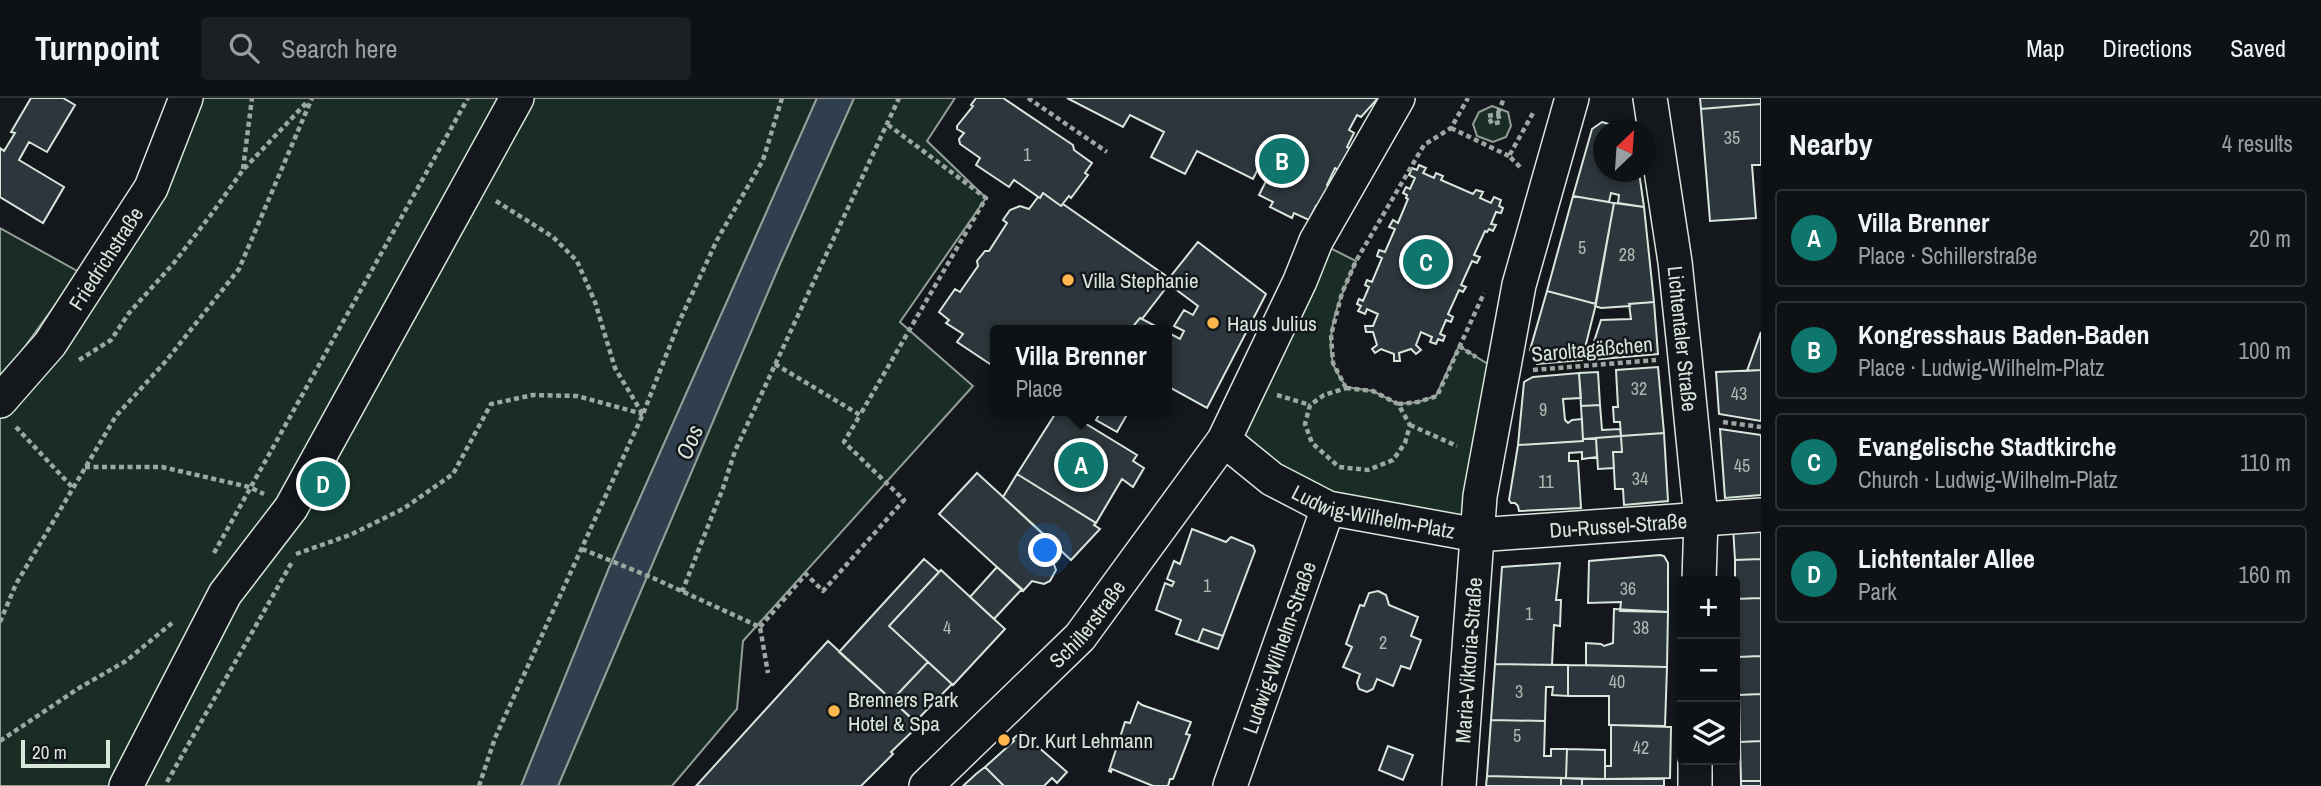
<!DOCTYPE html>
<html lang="en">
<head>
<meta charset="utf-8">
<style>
	:root { --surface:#0f1215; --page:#1d2022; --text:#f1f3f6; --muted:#9b9ea0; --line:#2f3234; --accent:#0f766e }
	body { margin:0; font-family:"Archivo Narrow",sans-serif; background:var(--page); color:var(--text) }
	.controls { position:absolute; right:21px; bottom:21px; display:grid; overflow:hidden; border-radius:7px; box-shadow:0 4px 10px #0003 }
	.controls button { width:63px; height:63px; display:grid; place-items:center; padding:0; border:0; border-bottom:2px solid var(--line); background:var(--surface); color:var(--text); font:35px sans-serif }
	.compass { position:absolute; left:1593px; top:21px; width:63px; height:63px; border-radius:50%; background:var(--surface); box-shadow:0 4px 10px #0003; rotate:25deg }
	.scale { position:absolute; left:21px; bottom:18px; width:89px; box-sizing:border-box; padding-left:7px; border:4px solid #d8e6dc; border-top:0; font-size:19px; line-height:24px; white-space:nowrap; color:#d8e6dc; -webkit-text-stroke:5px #14181c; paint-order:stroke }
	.you { position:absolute; left:1046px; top:453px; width:24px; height:24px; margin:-18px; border:5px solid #fff; border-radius:50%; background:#1a73e8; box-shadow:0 0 0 10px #1a73e833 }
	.badge { display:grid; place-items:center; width:46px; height:46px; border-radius:50%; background:var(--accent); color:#fff; font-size:23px; font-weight:700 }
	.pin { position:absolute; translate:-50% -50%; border:4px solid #fff; box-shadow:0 2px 7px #0006 }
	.popup { position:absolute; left:990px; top:227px; width:182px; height:91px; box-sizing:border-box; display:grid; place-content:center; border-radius:7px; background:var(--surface); filter:drop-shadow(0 2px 5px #0005); font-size:23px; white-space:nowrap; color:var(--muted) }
	.popup b { font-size:26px; color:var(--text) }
	.popup::after { content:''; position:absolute; left:50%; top:100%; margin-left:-14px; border:14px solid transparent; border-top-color:var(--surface) }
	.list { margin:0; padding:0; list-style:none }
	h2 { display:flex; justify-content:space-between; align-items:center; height:91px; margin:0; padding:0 28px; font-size:30px }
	h2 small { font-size:23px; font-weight:400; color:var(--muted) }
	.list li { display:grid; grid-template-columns:46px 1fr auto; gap:21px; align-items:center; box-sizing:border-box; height:98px; margin:0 14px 14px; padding:0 14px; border:2px solid var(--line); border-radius:7px }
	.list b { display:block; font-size:26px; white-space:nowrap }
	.list p { margin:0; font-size:23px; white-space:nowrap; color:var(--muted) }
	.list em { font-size:23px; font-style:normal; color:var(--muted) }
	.icon { flex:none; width:38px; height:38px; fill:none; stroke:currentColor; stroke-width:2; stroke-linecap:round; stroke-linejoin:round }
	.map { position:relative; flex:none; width:1761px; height:688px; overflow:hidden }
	header { display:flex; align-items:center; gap:42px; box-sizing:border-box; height:98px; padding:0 35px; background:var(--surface); border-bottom:2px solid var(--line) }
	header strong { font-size:33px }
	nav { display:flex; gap:38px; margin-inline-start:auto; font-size:24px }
	.search { width:490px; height:63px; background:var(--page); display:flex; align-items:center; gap:18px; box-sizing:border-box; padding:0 24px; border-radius:7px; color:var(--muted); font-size:26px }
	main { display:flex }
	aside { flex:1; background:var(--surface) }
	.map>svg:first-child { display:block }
	.green { fill:#1a2d24; stroke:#939e99; stroke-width:2 }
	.water { fill:#2f3f4d; stroke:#939e99; stroke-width:2 }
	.building { fill:#2c363c; stroke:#d8e6dc; stroke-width:2 }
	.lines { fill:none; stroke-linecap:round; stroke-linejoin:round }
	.minor-casing { stroke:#d8e6dc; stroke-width:36 }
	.path { stroke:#9da8a2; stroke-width:4.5; stroke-dasharray:5 3.5; stroke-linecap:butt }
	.minor { stroke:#14181c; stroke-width:33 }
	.poi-dot { fill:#ffb74d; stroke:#14181c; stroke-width:2.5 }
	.labels { text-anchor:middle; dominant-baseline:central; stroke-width:5; stroke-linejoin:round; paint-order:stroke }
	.number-label { font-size:18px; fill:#adbab4 }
	.street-label { font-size:21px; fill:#d8e6dc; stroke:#14181c }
	.poi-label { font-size:21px; fill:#d8e6dc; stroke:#14181c; text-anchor:start }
	.water-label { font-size:23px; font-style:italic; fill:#d8e6dc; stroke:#14181c }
</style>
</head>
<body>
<header>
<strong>Turnpoint</strong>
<div class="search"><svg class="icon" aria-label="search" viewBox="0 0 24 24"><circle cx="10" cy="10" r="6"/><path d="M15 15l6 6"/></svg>Search here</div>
<nav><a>Map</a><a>Directions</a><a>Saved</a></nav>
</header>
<main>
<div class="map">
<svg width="1761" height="688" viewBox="0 0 1761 688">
	<rect width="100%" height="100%" fill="#14181c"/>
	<path class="green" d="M186,0H817L609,470L521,688H0V303L50,246Z
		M854,0H955L927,43L986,100L900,224L973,288L743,543L737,611L672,688H558L779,168Z
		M1492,8L1508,14L1511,28L1506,39L1493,44L1477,38L1473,26L1479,14Z
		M0,130L79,174L0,283Z
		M1316,143L1356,163C1343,193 1324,232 1333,265C1335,273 1342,282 1346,289L1373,293L1398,306L1418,304L1436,298L1459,248L1502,275L1477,437L1328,410L1224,342Z"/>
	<path class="water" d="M817,0H854L779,168L558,688H521L609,470Z"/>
	<path class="building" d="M31,0H63L75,7L47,54L29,44L19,62L64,89L43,125L0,99V50L4,53L15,35L11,34Z
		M976,0H1003L1073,47L1074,52L1092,65L1085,75L1088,77L1071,100L1069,98L1061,108L1043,95L1040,100L1014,82L1009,89L976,67L980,60L960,46L959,41L964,35L957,31V28L973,8L971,7Z
		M1067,0H1378L1361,19L1357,17L1349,32L1354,35L1347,49L1352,52L1341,73L1335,70L1327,87L1332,90L1321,111L1316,108L1309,122L1294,115L1292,120L1270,109L1273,104L1259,97L1271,73L1260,67L1253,81L1197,53L1185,76L1151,59L1164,34L1130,17L1123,29Z
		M1700,0H1761V6L1701,11Z
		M1761,6V67H1752L1756,120L1710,123L1701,11Z
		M1602,24L1628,32H1604V74H1639L1644,109L1618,105L1619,97L1611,95L1609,104L1573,98L1592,31Z
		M1419,67L1426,70L1423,75L1434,80L1436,75L1443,78L1441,82L1473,96L1476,92L1483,94L1480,100L1491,105L1494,99L1501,102L1499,108L1503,110L1501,115L1496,114L1491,126L1496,127L1493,133L1489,131L1487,134L1485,133L1474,157L1480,159L1477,165L1472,163L1461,187L1466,189L1463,194L1459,192L1448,216L1453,219L1451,224L1446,222L1440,236L1445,238L1443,243L1438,241L1436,246L1430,244L1432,239L1421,234L1416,247L1421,252L1416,256L1411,251L1399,255L1400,263H1394V256L1381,251L1375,255L1372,251L1377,247L1373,234H1366L1365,228H1373L1378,216L1367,211L1365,216L1358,213L1361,208L1357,206L1359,201L1363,203L1369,189L1365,187L1367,182L1372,184L1382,160L1377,158L1379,152L1385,154L1395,131L1389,129L1393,122L1398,125L1408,101L1406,100L1407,97L1403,95L1406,89L1410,91L1415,80L1409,77L1412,70L1417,72Z
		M1043,95L1061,108L1063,106L1169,180L1166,184L1169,186L1142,221L1140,220L1130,232H995V259L990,266L957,244L963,236L946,225L949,222L939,214L955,191L960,194L978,168L977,163L985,153H989L1007,125L1003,122L1010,112L1020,108L1029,111L1038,99L1040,100Z
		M1573,98L1614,105L1596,206L1547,193Z
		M1614,105L1644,109L1654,204L1629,206L1630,208L1601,210L1595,208Z
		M1198,144L1266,196L1207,310L1167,288V234L1180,241L1184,233L1174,228L1184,212L1193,217L1198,208L1166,184Z
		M1547,193L1596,206L1582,262L1537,266L1530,252Z
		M1654,204L1658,256L1588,262L1601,222L1631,221L1629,206Z
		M1140,220L1142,221L1163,232H1130Z
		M1761,234V272L1747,273Z
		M1658,269L1664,335L1621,338L1620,324H1614L1613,309H1618L1616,272Z
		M1761,272V323L1719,316L1716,274Z
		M1598,274L1600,307L1581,308L1579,275Z
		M1579,275L1581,300L1563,301L1565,322L1568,325L1572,322L1582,321L1583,343L1518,347L1524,284L1533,279Z
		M1600,307L1602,332L1620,331L1621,338L1583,341L1581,308Z
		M1057,313H1071L1080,318L1079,320L1083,324L1137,357L1133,363L1144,370L1133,389L1122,381L1096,425L1017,376Z
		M1071,313H1090L1083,324L1079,320L1080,318Z
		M1101,313H1129L1117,334L1096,322Z
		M1720,331L1761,337V397L1725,400Z
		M1664,335L1668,403L1624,407L1623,391H1615L1613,354H1622L1621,338Z
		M1621,338L1622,354H1613L1614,370L1598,371L1596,340Z
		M1596,340L1597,359L1582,361V354L1569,355V363H1578L1581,410L1519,413L1518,408L1515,405H1511L1509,402L1518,347L1583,343V341Z
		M977,375L1061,452L1052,461L1056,472L1050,483L1044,486L1032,483L1023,493L939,416Z
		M1017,376L1096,425L1094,427L1100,431L1071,462L1003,399Z
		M1761,426V461L1735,462L1733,428Z
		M1192,431L1226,444L1231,439L1253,448L1255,453L1223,538L1203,531L1198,544L1176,536L1181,522L1156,512L1165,485L1172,488L1174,484L1167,481L1174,463L1180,466Z
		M1660,457L1664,458L1668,465V514L1620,513L1621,504L1588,505L1589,463Z
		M924,461L939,474L889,528L928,564L892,602L839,554Z
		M1761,461V500L1735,501V462Z
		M1560,465L1556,502H1561L1560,528L1554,527L1552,567L1495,566L1502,469Z
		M997,469L1022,491L994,521L970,499Z
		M941,472L1005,531L953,587L889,528Z
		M1378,493L1386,497L1389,507L1418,519L1411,538L1421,542L1410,571L1401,568L1393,588L1377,581L1373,591L1367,594L1359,591L1357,585L1360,576L1343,569L1352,549L1346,546L1360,507L1364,508L1369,495Z
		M1761,500V558L1738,559L1735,501Z
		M1614,511L1668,514L1667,569L1586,567V545L1601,546L1604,548L1613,545Z
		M1203,531L1223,538L1218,551L1198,544Z
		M828,543L919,627L891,654L893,656L861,688H696Z
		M1761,558V596L1739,597L1738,559Z
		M928,564L952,586L915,624L892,602Z
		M1495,566L1568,567V598L1552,597L1553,589H1546L1545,623L1491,622Z
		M1568,567L1667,569L1665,628L1609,627V598H1568Z
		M1761,596V643L1740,644L1739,597Z
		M1138,604L1142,607L1191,624L1186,636L1190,637L1173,681H1170L1168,688H1153L1112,671L1111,674L1109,673L1125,624L1130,625Z
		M1491,622L1545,623L1544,658H1551V651H1567L1566,680L1487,678Z
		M1611,627L1671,629L1670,680L1605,681V668H1611Z
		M1021,634L1067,674L1057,685L1052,680L1044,688H1004L985,669L1014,643L1013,641Z
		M1761,643V683H1741L1740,644Z
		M1388,648L1413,657L1403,682L1379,672Z
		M1567,651L1605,652V681L1566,680Z
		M985,669L1004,688H963L976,676Z
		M1487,678L1561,680V688H1486Z
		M1561,680L1582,681V688H1561Z
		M1582,681H1664V688H1582Z
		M1741,683H1761V688H1741Z"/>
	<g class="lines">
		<g class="minor-casing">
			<g id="minor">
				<path id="s1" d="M1650,0L1675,164L1685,259L1701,421L1699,483"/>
				<path id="s2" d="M0,303L50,246L151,90L186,0"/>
				<path id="s3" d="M1224,342L1272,381L1328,410L1477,437L1761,417"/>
				<path d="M126,688L225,496L291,410L517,0"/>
				<path id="s4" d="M926,688L1080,539L1224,342L1300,183L1316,143L1398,0"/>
				<path id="s5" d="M1230,688L1328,410"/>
				<path id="s6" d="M1459,688L1480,398L1519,187L1572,0"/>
				<path d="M1695,688V662"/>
			</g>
		</g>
		<path class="path" d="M1028,0L1107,54
			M1498,15L1504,0
			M1498,16L1500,24L1492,26L1488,18Z
			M1451,30L1509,58
			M1520,69L1509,58L1533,15
			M243,71L252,0
			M496,103L553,139L577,163L595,204L615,270L642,315
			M1459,248L1476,259
			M79,262L111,242L129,215L173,166L210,118L243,72L308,3
			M775,266L860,317L986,100L887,26
			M1533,272L1656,262
			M1346,290L1333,265L1331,237L1342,195L1356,163L1424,47L1451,30L1468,0
			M1346,290L1373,293L1398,306L1410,327L1405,345L1393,362L1368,372L1339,369L1312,345L1305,326L1310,307L1324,297Z
			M1277,297L1310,307
			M1398,306L1418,304L1437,298L1484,195
			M1723,324L1761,329
			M1410,327L1457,348
			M16,329L73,390
			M85,369H162L249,389L264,396
			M582,451L653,480L760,529L768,575
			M214,455L468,0
			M296,456L350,437L403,411L453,376L491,306L533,297L577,298L643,316
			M682,494L723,390L735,353L899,0
			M0,524L16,486L116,318L166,263L239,171L312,0
			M760,529L806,476L823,493L904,402L844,344L860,317
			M0,643L79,590L126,563L172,525
			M167,684L292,464
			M479,688L495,640L643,316L680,222L717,142L763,62L782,0"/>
		<use href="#minor" class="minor"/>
	</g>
	<g class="poi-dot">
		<circle cx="1068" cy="182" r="7"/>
		<circle cx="1213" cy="225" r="7"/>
		<circle cx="834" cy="613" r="7"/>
		<circle cx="1004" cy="642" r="7"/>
	</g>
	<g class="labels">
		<g class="number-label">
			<text x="1732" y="39">35</text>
			<text x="1027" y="56">1</text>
			<text x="1582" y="149">5</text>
			<text x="1627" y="156">28</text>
			<text x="1639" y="290">32</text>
			<text x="1739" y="295">43</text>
			<text x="1543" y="311">9</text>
			<text x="1742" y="367">45</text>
			<text x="1640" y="380">34</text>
			<text x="1546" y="383">11</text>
			<text x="1207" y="487">1</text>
			<text x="1628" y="490">36</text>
			<text x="1529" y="515">1</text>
			<text x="947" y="529">4</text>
			<text x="1641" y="529">38</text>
			<text x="1383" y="544">2</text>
			<text x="1617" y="583">40</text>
			<text x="1519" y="593">3</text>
			<text x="1517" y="637">5</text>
			<text x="1641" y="649">42</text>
		</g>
		<g class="street-label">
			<text stroke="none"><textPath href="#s2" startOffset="178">Friedrichstraße</textPath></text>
			<text stroke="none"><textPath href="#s1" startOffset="243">Lichtentaler Straße</textPath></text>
			<text transform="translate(1592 251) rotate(-5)">Saroltagäßchen</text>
			<text stroke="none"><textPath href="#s3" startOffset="170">Ludwig-Wilhelm-Platz</textPath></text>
			<text stroke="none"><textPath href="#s3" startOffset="418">Du-Russel-Straße</textPath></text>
			<text stroke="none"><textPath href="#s4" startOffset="229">Schillerstraße</textPath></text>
			<text stroke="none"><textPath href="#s5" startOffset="147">Ludwig-Wilhelm-Straße</textPath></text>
			<text stroke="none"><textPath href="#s6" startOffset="126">Maria-Viktoria-Straße</textPath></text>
		</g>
		<g class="poi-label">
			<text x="1082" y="182">Villa Stephanie</text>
			<text x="1227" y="225">Haus Julius</text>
			<text x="848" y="601">Brenners Park<tspan x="848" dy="24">Hotel &amp; Spa</tspan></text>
			<text x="1018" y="642">Dr. Kurt Lehmann</text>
		</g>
		<g class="water-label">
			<text transform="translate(689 344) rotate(-67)">Oos</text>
		</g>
	</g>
</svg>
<div class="controls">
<button>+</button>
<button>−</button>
<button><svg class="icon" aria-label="layers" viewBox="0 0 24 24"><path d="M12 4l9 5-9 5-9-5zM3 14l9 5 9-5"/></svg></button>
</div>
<svg class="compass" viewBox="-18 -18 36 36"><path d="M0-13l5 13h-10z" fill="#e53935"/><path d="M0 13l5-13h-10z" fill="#9b9ea0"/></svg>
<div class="scale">20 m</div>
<div class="you"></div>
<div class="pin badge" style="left:1081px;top:367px">A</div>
<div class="popup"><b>Villa Brenner</b>Place</div>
<div class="pin badge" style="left:1282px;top:63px">B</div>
<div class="pin badge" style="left:1426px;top:164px">C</div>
<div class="pin badge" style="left:323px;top:386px">D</div>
</div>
<aside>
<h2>Nearby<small>4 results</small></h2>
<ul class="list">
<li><span class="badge">A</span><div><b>Villa Brenner</b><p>Place · Schillerstraße</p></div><em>20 m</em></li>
<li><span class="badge">B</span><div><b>Kongresshaus Baden-Baden</b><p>Place · Ludwig-Wilhelm-Platz</p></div><em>100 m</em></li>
<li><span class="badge">C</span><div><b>Evangelische Stadtkirche</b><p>Church · Ludwig-Wilhelm-Platz</p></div><em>110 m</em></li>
<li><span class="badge">D</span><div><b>Lichtentaler Allee</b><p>Park</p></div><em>160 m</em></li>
</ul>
</aside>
</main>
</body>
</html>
